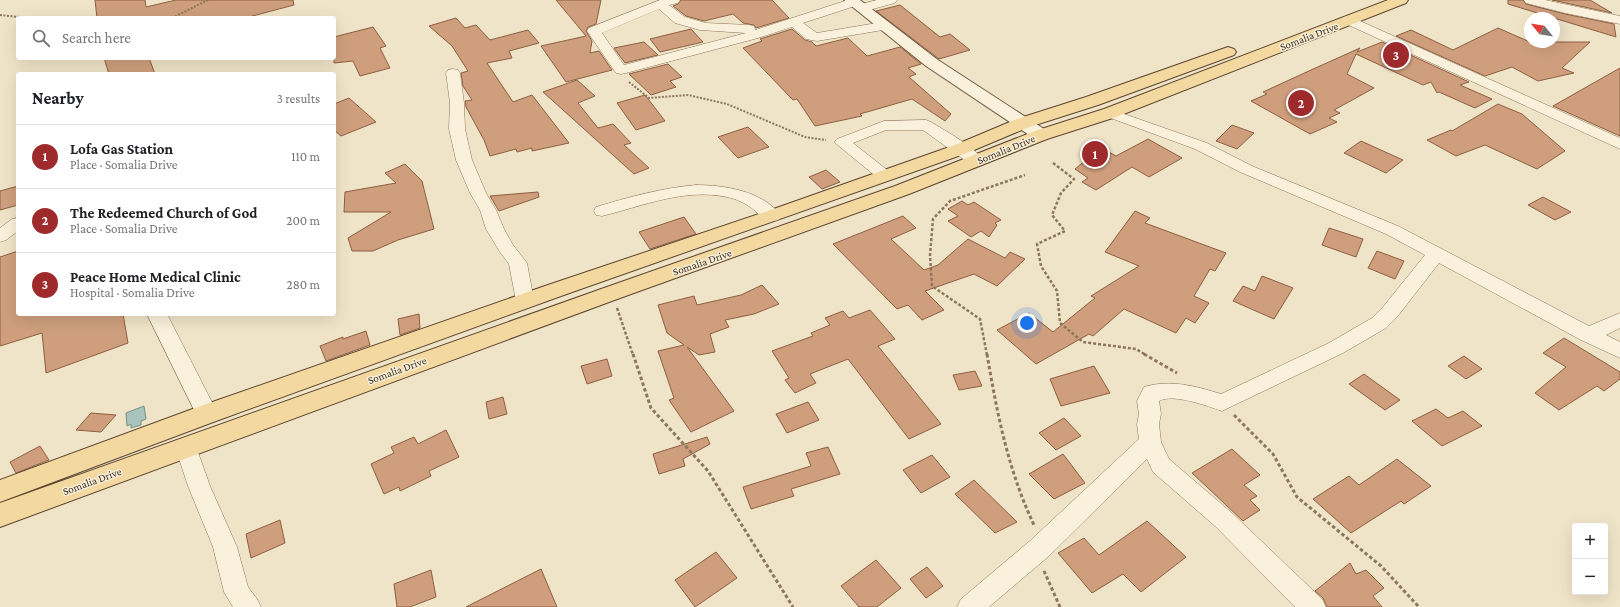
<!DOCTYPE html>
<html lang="en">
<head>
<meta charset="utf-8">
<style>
	:root { --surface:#fff; --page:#f6f6f6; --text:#202124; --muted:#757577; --line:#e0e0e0; --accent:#9e2a2b }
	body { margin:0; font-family:"Crimson Pro",serif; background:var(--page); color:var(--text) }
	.controls { position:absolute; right:12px; bottom:12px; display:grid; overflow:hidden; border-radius:4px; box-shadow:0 4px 16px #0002 }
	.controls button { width:36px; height:36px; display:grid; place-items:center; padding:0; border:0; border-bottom:1px solid var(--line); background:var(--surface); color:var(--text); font:20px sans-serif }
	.compass { position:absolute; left:1524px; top:12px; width:36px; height:36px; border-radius:50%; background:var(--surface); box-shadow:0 4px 16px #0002; rotate:300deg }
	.you { position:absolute; left:1027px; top:323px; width:14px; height:14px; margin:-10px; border:3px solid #fff; border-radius:50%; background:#1a73e8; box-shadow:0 0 0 6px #1a73e833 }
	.badge { display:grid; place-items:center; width:26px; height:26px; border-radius:50%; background:var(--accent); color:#fff; font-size:13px; font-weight:700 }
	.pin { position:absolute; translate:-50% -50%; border:2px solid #fff; box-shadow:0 1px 4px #0006 }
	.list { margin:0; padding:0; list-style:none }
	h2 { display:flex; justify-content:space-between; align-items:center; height:52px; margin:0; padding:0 16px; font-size:17px }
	h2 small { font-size:13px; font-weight:400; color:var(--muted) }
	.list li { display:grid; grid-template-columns:26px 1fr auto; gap:12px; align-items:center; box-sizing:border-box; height:64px; padding:0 16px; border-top:1px solid var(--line) }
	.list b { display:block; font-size:15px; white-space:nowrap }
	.list p { margin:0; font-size:13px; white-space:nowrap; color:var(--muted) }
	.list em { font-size:13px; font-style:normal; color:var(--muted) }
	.icon { flex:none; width:22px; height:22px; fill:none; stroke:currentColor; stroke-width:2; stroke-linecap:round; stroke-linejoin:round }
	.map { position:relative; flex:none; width:1620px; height:607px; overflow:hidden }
	.search { position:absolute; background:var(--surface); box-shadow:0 4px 16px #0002; left:16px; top:16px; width:320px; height:44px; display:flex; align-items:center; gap:10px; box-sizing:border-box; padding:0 14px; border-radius:4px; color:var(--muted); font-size:15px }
	.panel { position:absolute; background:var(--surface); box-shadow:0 4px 16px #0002; left:16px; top:72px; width:320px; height:244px; border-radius:4px }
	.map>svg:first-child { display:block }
	.water { fill:#a9c4bc; stroke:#6f938a }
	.building { fill:#cf9f7d; stroke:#8d5f41 }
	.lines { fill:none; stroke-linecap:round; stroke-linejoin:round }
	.street-casing { stroke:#8d765c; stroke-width:1 }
	.secondary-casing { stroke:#6f573f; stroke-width:2 }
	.primary-casing { stroke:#5b4430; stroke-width:2 }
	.path-far2 { stroke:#8d765c; stroke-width:2; stroke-dasharray:2 1.5; stroke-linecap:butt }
	.path-far1 { stroke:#8d765c; stroke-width:2.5; stroke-dasharray:3 2; stroke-linecap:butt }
	.path { stroke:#8d765c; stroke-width:3; stroke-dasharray:3.5 2.5; stroke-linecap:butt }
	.street { fill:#faf1dc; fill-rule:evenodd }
	.secondary { fill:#faf1dc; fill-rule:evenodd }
	.primary { fill:#f3d9a0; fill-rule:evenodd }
	.labels { text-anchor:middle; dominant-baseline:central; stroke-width:3; stroke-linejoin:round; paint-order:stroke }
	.street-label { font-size:11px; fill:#3d2e20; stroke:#f7eed8 }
</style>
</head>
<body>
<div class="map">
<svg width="1620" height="607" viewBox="0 0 1620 607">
	<rect width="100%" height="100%" fill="#f0e4c8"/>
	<path class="water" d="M144,406L146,419L141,421V425L131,428V424L127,426L126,413Z"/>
	<path class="building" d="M95,0H145L146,7L176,0H293L294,5L245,18H97Z
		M556,0H601L596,24L588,27L586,31L592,41L590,53L599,51L612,70L566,82L541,46L586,36Z
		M681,0H772L789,18L756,28L754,25L743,23L733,14L704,21L686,16L673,6L678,4Z
		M1508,0H1523L1526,4L1565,14L1614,24L1616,37L1508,4Z
		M1552,0H1590L1612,13Z
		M900,5L940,37L950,34L970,50L939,59L876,11Z
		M456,18L465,28L476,25L490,40L528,30L539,43L509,51L512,58L487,63L513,102L532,95L569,143L532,151V148L517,152L516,149L490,156L484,140L466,107L465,101L472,100L463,86L461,73L468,71L452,46L429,26Z
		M373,27L386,46L380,48L390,68L360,76L353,61L334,63V37Z
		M1498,28L1530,42H1590L1562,68L1574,73L1538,81L1512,67L1485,76L1396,36L1411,30L1453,50Z
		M691,29L703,42L660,52L650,39Z
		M792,29L805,40L812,42L816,46L848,38L867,56L900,47L921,64L908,68L916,74L909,77L951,114L945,121L912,99L860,114L862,116L815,126L797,99L793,100L743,48L762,41L760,39Z
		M644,42L658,55L625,63L614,48Z
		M1382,42L1469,82L1460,85L1492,99L1475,108L1439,92L1437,93L1431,82L1423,85L1356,54L1347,74L1374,88L1334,110L1340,113L1329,118L1337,122L1310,134L1251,101L1267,94L1263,92L1311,70L1360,48L1357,52Z
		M104,58H149L155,74H109Z
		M668,64L682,77L670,81L676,87L651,95L629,74Z
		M1620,68V136L1553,106Z
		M577,80L595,96L578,103L598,128L613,124L631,143L624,145L649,168L634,174L543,92Z
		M645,95L665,121L636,130L617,103Z
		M349,98L376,122L341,136L334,130V104Z
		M1498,104L1522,114L1565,151L1537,169L1485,145L1456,156L1427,140L1451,130L1452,131Z
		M1232,125L1254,133L1237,149L1216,141Z
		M748,127L769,147L738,158L718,137Z
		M1148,139L1182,158L1149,177L1132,167L1096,190L1082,182L1088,178L1075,169L1087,159L1081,156L1098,146L1116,156Z
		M1361,141L1403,160L1386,173L1344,153Z
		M405,164L422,181L434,229L398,240L373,251H352L348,238L391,212H344L345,192L396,183L385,173Z
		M826,170L840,182L822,189L809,177Z
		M18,186V205L0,210V191Z
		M538,192L539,197L499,211L490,196Z
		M1543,197L1571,212L1555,220L1528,205Z
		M962,201L968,205L974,202L1001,220L995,223L997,225L989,237L981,231L971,237L948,221L958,216L948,209Z
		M1135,211L1150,218L1145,223L1226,253L1215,271L1210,269L1194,296L1209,303L1195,323L1186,318L1176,333L1124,309L1093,336L1089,334L1036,364L997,330L1029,313L1053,332L1095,298L1091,296L1139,266L1105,252Z
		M903,216L916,228L891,239L924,270L938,265L968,239L1005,258L1010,252L1025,259L997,286L974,274L925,291L944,310L922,320L908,305L897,309L833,244Z
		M684,217L696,234L650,249L639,232Z
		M1329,228L1363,239L1356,257L1322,245Z
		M18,251V314H123L128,343L46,373L42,333L0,346V257Z
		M1377,251L1404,261L1395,279L1368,268Z
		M1262,276L1293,288L1274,319L1233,301L1243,286L1255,291Z
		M762,285L779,304L754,314L725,320L729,327L710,334L715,352L699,355L687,347L734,411L691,432L669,400L674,398L658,351L684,345L667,333L658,305L694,296L697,305L741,295Z
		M870,310L895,339L878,346L941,424L909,439L848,359L810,374L816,383L795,393L785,380L789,378L772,351L813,336L811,333L830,325L825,318L843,311L849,318Z
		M419,314L420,328L400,335L398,319Z
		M366,331L370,345L326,361L320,346L343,337V339Z
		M1564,338L1620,372V379L1604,391L1597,386L1559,410L1535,393L1566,367L1543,353Z
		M1464,356L1482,369L1466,379L1448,366Z
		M607,359L612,376L587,384L581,366Z
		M1094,366L1110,393L1061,406L1050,379Z
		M975,371L982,386L959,390L953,375Z
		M1364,374L1400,400L1385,410L1349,384Z
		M503,397L507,414L489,419L486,402Z
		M808,402L819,420L787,433L776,414Z
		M1436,409L1448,418L1463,411L1482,426L1442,446L1412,421Z
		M91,413L116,415L101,432L76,430Z
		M1064,418L1081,436L1056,450L1039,433Z
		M446,430L459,457L429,471L431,476L400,491L399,487L384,494L371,464L394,453L391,447L414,437L418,444Z
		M707,437L710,444L683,459L685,466L659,474L653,454Z
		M40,446L49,460L16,473L10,462Z
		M828,447L840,474L791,489L794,496L751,509L743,487L811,466L806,453Z
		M1232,449L1260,475L1244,485L1257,496L1250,500L1260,510L1243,521L1192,473Z
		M1063,454L1085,483L1054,499L1029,474Z
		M932,455L950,477L921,493L903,470Z
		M1397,459L1431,486L1404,504L1401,501L1351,533L1313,499L1349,476L1359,485Z
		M974,480L1017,522L995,533L955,494Z
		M280,520L285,543L251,558L246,534Z
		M1147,521L1186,557L1141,592L1123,574L1092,593L1058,553L1084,538L1099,555Z
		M716,552L737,578L695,607L675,580Z
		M876,560L901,588L877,607H859L841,586Z
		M1350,563L1356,574L1366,570L1384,588L1373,596L1382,607H1327L1323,598L1315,591Z
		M927,567L943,586L926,598L910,579Z
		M541,569L557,607H466Z
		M431,570L436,597L410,607H397L394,584Z"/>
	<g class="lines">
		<g class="street-casing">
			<path id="street" d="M660,0H680L678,3L669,5L685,17L706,23L749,25L754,26L755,30L848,0H859L860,2L858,5L803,23L817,33L883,22L888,23L889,26L888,29L883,30L817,41L806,39L792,27L758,38L626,73L621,74L616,73L587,31L589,28ZM659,9L675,23L700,30L746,33L624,65L602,33Z
				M877,0H897L895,3L862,12L858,11L856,8L858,5Z
				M1524,0H1545L1620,16V24L1565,13L1526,3Z
				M1349,16L1620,138V149L1344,23L1343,20L1344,17Z
				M453,69L458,70L460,73L464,103L465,129L472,160L486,193L496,210L504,229L513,245L527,263L534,301L532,306L525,308L518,306L516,301L509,264L500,252L486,229L480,210L470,193L456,160L449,129L450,103L446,73L448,70Z
				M1110,109L1207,143L1252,166L1398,226L1589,326L1620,313V328L1606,335L1620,342V358L1581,340L1439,263L1397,317L1386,328L1343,353L1222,411C1207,406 1173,393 1159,401L1161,414L1159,424L1161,442L1169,459L1232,513L1322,599L1326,607H1295L1216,527L1153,472L1147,459L1049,556L989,607H957L961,599L1031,540L1139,439L1137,424L1139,414L1137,401L1144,387C1170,379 1195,386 1221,394L1329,343L1372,318L1383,307L1425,255L1386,234L1240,172L1195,149L1105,116L1103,113L1105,110Z
				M926,120L931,122C947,132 974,146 984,161L982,164L976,166L970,164L923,130H886L853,143L891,173L893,176L891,179L885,181L879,179L834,142L837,139L884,121Z
				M696,185C724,185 764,191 781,216L778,220C774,221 770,222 766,220C762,218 758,213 754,210C747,204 737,199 727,197C684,188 643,206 602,216L596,215L594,211L596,207C629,197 662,188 696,185Z
				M18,218V231L6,240L0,242V228L12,219Z
				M147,314H167L218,414L215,420L207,422L199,420Z
				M186,438L194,441L210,486L237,547L248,587L257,599L261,607H233L224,592L213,547L188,486L175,447L178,441Z"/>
		</g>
		<g class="secondary-casing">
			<path id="secondary" d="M844,0H860L938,60L1047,131L1050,135L1047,139L1041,140L1035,139L926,66Z"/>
		</g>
		<g class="primary-casing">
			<path id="primary" d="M1388,0H1408L1406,3L1116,117L1047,139L909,194L620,298L0,527V503L604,288L895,186L1035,131L1104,109Z
				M1228,47L1234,49L1236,52L1234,55L1098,105L1029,127L967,153L561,296L216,421L0,502V480L198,407L545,286L765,212L955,145L1017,119L1086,97Z"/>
		</g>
		<path class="path-far2" d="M0,15L28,18
			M172,18L208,0
			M629,82L649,98L688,95L727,104L805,137L826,140"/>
		<path class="path-far1" d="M1053,163L1074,179L1061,193L1052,215L1065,231L1037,244L1041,266L1057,291L1060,323L1083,342L1136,349L1146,355
			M617,308L633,355
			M987,355L980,319L932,286L930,255L933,219L950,201L1025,175"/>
		<path class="path" d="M633,354L651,408L708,471L793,607
			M987,354C997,413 1008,470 1034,525
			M1144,354L1177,373
			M1234,415L1273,454L1297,497L1381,566L1419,607
			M1044,571L1060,607"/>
		<use href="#street" class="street"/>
		<use href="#secondary" class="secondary"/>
		<use href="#primary" class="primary"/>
	</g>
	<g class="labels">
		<g class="street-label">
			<text transform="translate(1309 36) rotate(-21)">Somalia Drive</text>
			<text transform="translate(1006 149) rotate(-22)">Somalia Drive</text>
			<text transform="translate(702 262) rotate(-19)">Somalia Drive</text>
			<text transform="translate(397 370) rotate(-20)">Somalia Drive</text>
			<text transform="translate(92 481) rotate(-20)">Somalia Drive</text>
		</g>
	</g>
</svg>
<div class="controls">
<button>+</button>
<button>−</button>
</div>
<svg class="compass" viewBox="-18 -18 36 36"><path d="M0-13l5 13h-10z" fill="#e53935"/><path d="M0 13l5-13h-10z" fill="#757577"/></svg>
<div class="you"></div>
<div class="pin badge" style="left:1095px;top:154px">1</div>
<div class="pin badge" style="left:1301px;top:103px">2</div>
<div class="pin badge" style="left:1396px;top:55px">3</div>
<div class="search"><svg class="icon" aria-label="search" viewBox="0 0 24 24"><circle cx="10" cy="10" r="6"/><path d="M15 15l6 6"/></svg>Search here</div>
<section class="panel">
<h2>Nearby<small>3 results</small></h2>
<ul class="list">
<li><span class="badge">1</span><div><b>Lofa Gas Station</b><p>Place · Somalia Drive</p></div><em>110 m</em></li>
<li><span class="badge">2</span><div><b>The Redeemed Church of God</b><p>Place · Somalia Drive</p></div><em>200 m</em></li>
<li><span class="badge">3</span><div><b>Peace Home Medical Clinic</b><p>Hospital · Somalia Drive</p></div><em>280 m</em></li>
</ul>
</section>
</div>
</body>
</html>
